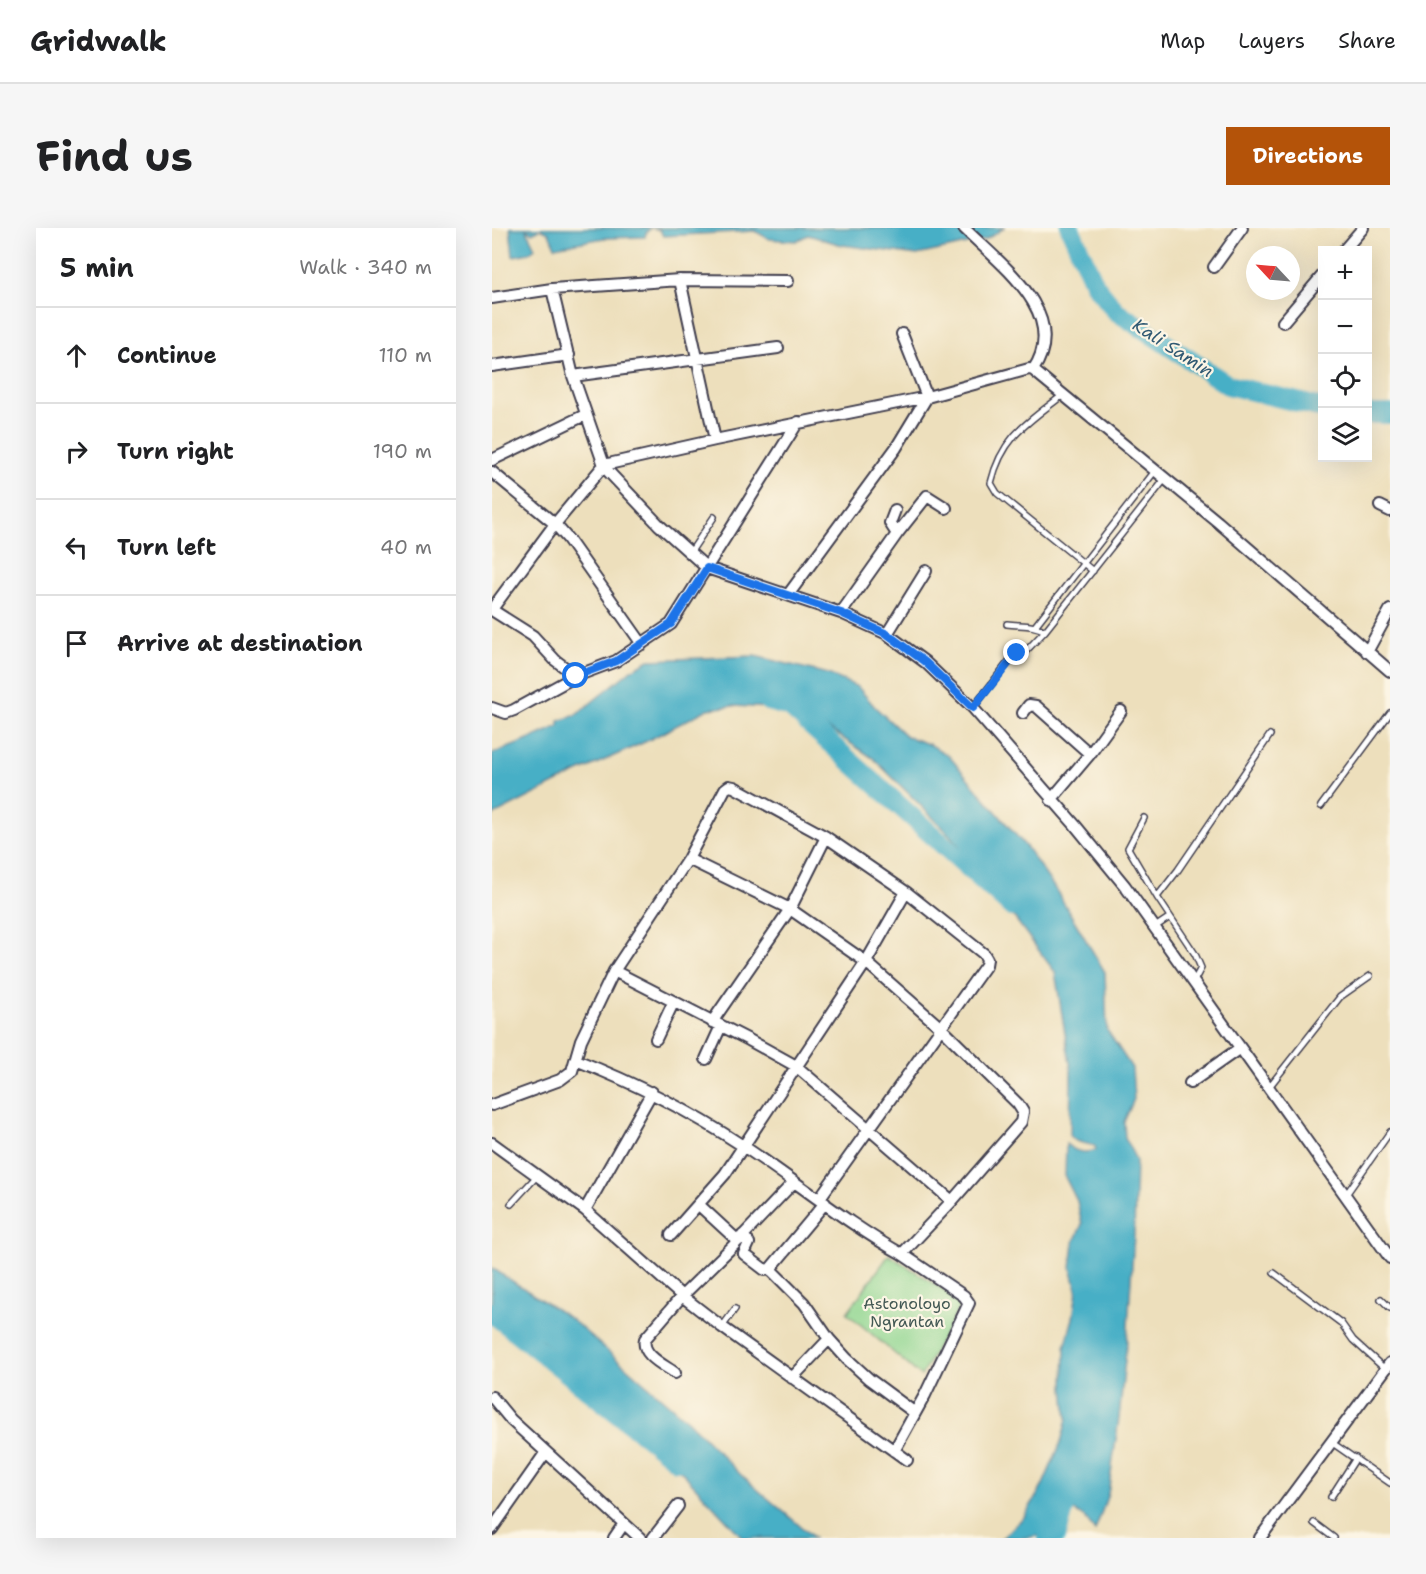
<!DOCTYPE html>
<html lang="en">
<head>
<meta charset="utf-8">
<style>
	:root { --surface:#fff; --page:#f6f6f6; --text:#202124; --muted:#757577; --line:#e0e0e0; --accent:#b45309 }
	body { margin:0; font-family:"Shantell Sans",sans-serif; background:var(--page); color:var(--text) }
	.controls { position:absolute; right:18px; top:18px; display:grid; overflow:hidden; border-radius:0px; box-shadow:0 6px 24px #0002 }
	.controls button { width:54px; height:54px; display:grid; place-items:center; padding:0; border:0; border-bottom:2px solid var(--line); background:var(--surface); color:var(--text); font:30px sans-serif }
	.compass { position:absolute; left:754px; top:18px; width:54px; height:54px; border-radius:50%; background:var(--surface); box-shadow:0 6px 24px #0002; rotate:296deg }
	.stop { position:absolute; width:18px; height:18px; margin:-14px; border:4px solid #1a73e8; border-radius:50%; background:#fff }
	.stop.end { background:#1a73e8; border-color:#fff; box-shadow:0 2px 6px #0008 }
	.list { margin:0; padding:0; list-style:none }
	h2 { display:flex; justify-content:space-between; align-items:center; height:78px; margin:0; padding:0 24px; font-size:26px }
	h2 small { font-size:20px; font-weight:400; color:var(--muted) }
	.list li { display:grid; grid-template-columns:39px 1fr auto; gap:18px; align-items:center; box-sizing:border-box; height:96px; padding:0 24px; border-top:2px solid var(--line) }
	.list b { display:block; font-size:22px; white-space:nowrap }
	.list em { font-size:20px; font-style:normal; color:var(--muted) }
	.icon { flex:none; width:33px; height:33px; fill:none; stroke:currentColor; stroke-width:2; stroke-linecap:round; stroke-linejoin:round }
	.map { position:relative; flex:none; width:898px; height:1310px; overflow:hidden; border-radius:0px }
	header { display:flex; align-items:center; gap:36px; box-sizing:border-box; height:84px; padding:0 30px; background:var(--surface); border-bottom:2px solid var(--line) }
	header strong { font-size:28px }
	nav { display:flex; gap:33px; margin-inline-start:auto; font-size:21px }
	.intro { display:flex; align-items:center; justify-content:space-between; box-sizing:border-box; height:144px; padding:0 36px }
	h1 { margin:0; font-size:42px }
	.button { padding:15px 27px; border-radius:0px; background:var(--accent); color:#fff; font-size:21px; font-weight:700 }
	main { display:flex; gap:36px; padding:0 36px }
	aside { flex:1; background:var(--surface); border-radius:0px; box-shadow:0 6px 24px #0002 }
	.map>svg:first-child { display:block }
	.green { fill:#8fd690; stroke:#587c66; stroke-width:1.5 }
	.water { fill:#47afc6; stroke:#346880; stroke-width:1.5 }
	.lines { fill:none; stroke-linecap:round; stroke-linejoin:round }
	.river { stroke:#47afc6; stroke-width:20 }
	.lane-casing { stroke:#403e4e; stroke-width:8 }
	.street-casing { stroke:#403e4e; stroke-width:14 }
	.lane { stroke:#fff; stroke-width:5 }
	.street { stroke:#fff; stroke-width:10 }
	.route { stroke:#1a73e8; stroke-width:8 }
	.labels { text-anchor:middle; dominant-baseline:central; stroke-width:4.5; stroke-linejoin:round; paint-order:stroke }
	.park-label { font-size:16px; fill:#435854; stroke:#fcf5e5 }
	.water-label { font-size:18px; font-style:italic; fill:#315a73; stroke:#fcf5e5 }
</style>
</head>
<body>
<header>
<strong>Gridwalk</strong>
<nav><a>Map</a><a>Layers</a><a>Share</a></nav>
</header>
<div class="intro"><h1>Find us</h1><a class="button">Directions</a></div>
<main>
<aside>
<h2>5 min<small>Walk · 340 m</small></h2>
<ul class="list">
<li><svg class="icon" aria-label="ahead" viewBox="0 0 24 24"><path d="M12 20V5M6 11l6-6 6 6"/></svg><div><b>Continue</b></div><em>110 m</em></li>
<li><svg class="icon" aria-label="right" viewBox="0 0 24 24"><path d="M7 20v-9h11M14 6l5 5-5 5"/></svg><div><b>Turn right</b></div><em>190 m</em></li>
<li><svg class="icon" aria-label="left" viewBox="0 0 24 24"><path d="M17 20v-9H6M10 6l-5 5 5 5"/></svg><div><b>Turn left</b></div><em>40 m</em></li>
<li><svg class="icon" aria-label="arrive" viewBox="0 0 24 24"><path d="M6 21V4h12l-3 4 3 4H6"/></svg><div><b>Arrive at destination</b></div></li>
</ul>
</aside>
<div class="map">
<svg width="898" height="1310" viewBox="0 0 898 1310">
	<rect width="100%" height="100%" fill="#fcf5e5"/>
	<filter id="ink" filterUnits="userSpaceOnUse"><feTurbulence type="fractalNoise" baseFrequency=".0167" numOctaves="2"/><feDisplacementMap in="SourceGraphic" scale="12" xChannelSelector="R" yChannelSelector="G"/><feConvolveMatrix kernelMatrix="1 2 1 2 8 2 1 2 1" color-interpolation-filters="sRGB"/></filter>
	<filter id="wash" filterUnits="userSpaceOnUse"><feTurbulence type="fractalNoise" baseFrequency=".008" numOctaves="4" result="noise"/><feDisplacementMap in="SourceGraphic" scale="24" xChannelSelector="R" yChannelSelector="G"/><feGaussianBlur stdDeviation="1.35" result="paint"/><feColorMatrix in="noise" values="0 0 0 0 0 0 0 0 0 0 0 0 0 0 0 0 0 1.4 0 .05"/><feComposite in="paint" operator="in"/></filter>
	<g filter="url(#wash)">
		<rect width="100%" height="100%" fill="#eddfbc"/>
		<path class="green" d="M397,1027L468,1072L469,1077L429,1148L355,1085Z"/>
		<path class="water" d="M18,0H159L154,5L153,9L112,10L63,19L57,5L48,1L40,5L34,1L43,20L37,25L21,28Z
			M160,0H512L493,12L425,27L350,17L316,7L304,13L277,11L263,3L171,8L168,2Z
			M263,428L336,446L366,459L383,479L414,508L439,517L457,528L535,620L564,662L613,744L615,802L640,840L642,871L632,894L633,910L644,932L642,1007L635,1113L627,1190L616,1266L603,1303L593,1290L581,1282L575,1286L573,1293L566,1302L560,1303C551,1310 525,1310 510,1310L532,1289L550,1259L569,1214L575,1191L572,1160L573,1119L581,1090L585,1062L579,1040L582,1014L590,996L585,973L573,949L574,916C584,924 592,926 604,922L603,918L584,913L578,908L579,842L563,744L479,632L453,602L382,531L325,493L300,481L241,478L216,481L155,513L84,545L0,588V526L36,512L67,498V493L84,487L139,442L157,432Z
			M0,1040L79,1091L195,1192L251,1249L322,1310H251L139,1189L49,1112L0,1084Z"/>
		<g class="lines">
			<path class="river" d="M578,0L603,57L624,83L736,157L830,180
				M876,186H898
				M276,473L298,479L520,679
				M0,1085L185,1233
				M556,1310L565,1306L573,1278"/>
		</g>
	</g>
	<g filter="url(#ink)">
		<g class="lines">
			<g class="lane-casing">
				<path id="lane" d="M571,167C536,194 510,209 499,255L505,265L601,343
					M198,325L222,289
					M515,396C528,398 542,396 553,403
					M543,398L663,243
					M481,480L521,428L534,423L553,403L673,251
					M829,578L898,485
					M652,590L636,620L665,669L686,642L778,507
					M665,669L703,726L709,740L702,753
					M663,699L678,689
					M777,859L848,769L878,748
					M853,968L898,904
					M19,976L45,948
					M782,1045L849,1095L861,1112L893,1141
					M889,1071L898,1080
					M230,1099L243,1081
					M839,1214L898,1255
					M839,1269L864,1230
					M822,1295L842,1310"/>
			</g>
			<g class="street-casing">
				<path id="street" d="M472,0C507,35 579,86 541,142
					M852,22L871,0
					M722,39L750,0
					M188,52L223,212
					M60,61L81,148L113,240L167,297L215,340L349,385L395,406L433,434L481,480L583,597L633,658L898,1030
					M0,70L60,61L188,52L296,53
					M791,94L830,48
					M0,138L77,127
					M81,148L286,120
					M0,232L93,187
					M0,244L63,296L76,311L150,416
					M888,278L898,283
					M405,306L435,268L454,280
					M296,367L404,220L435,169L410,106
					M0,381L63,296L112,237L223,212L435,169L537,141L541,142L726,294L898,443
					M0,382L41,408L63,432L84,448
					M349,385L405,306L398,295L403,282
					M395,406L434,343
					M875,424L898,382
					M0,480L14,485L22,482L84,448L124,433L179,396L306,194
					M531,485L537,477L544,478L598,526
					M559,572L598,526L629,483
					M122,743L257,812L304,838L460,973
					M220,794L298,681L334,609
					M164,811L181,775
					M214,831L229,798
					M84,832C143,855 198,883 251,918C304,953 354,995 410,1026L460,973L529,894L531,884L526,876L449,800L374,734L298,681L196,631
					M698,855L748,820
					M0,877L68,852L80,843L89,812L122,743L196,631L233,561L237,558L242,559L334,609L414,664L492,726L495,731L494,737L327,971
					M0,915L93,982L190,1068L230,1099L415,1232
					M207,977L246,1013
					M93,982L160,864
					M179,1007L233,946L374,734L414,664
					M251,1007L257,1015L252,1026L273,1042L278,1041L333,975
					M278,1041L312,1075L337,1111L355,1131L377,1151L423,1185
					M183,1145C172,1137 149,1127 153,1111L190,1068L241,1018L302,954
					M300,1150L337,1111
					M0,1169L19,1192L148,1310
					M402,1223L433,1167L477,1075L472,1068L410,1026
					M0,1301L54,1224
					M122,1310L131,1297
					M161,1310L186,1278
					M768,1310L898,1135"/>
			</g>
			<use href="#lane" class="lane"/>
			<use href="#street" class="street"/>
		</g>
	</g>
	<g class="lines" filter="url(#ink)">
		<path class="route" d="M84,448L124,433L179,396L215,340L349,385L395,406L433,434L481,480L525,425"/>
	</g>
	<g class="labels">
		<g class="park-label">
			<text x="415" y="1075">Astonoloyo<tspan x="415" dy="18">Ngrantan</tspan></text>
		</g>
		<g class="water-label">
			<text transform="translate(681 120) rotate(33)">Kali Samin</text>
		</g>
	</g>
</svg>
<div class="controls">
<button>+</button>
<button>−</button>
<button><svg class="icon" aria-label="locate" viewBox="0 0 24 24"><circle cx="12" cy="12" r="6"/><path d="M12 2v4M12 18v4M2 12h4M18 12h4"/></svg></button>
<button><svg class="icon" aria-label="layers" viewBox="0 0 24 24"><path d="M12 4l9 5-9 5-9-5zM3 14l9 5 9-5"/></svg></button>
</div>
<svg class="compass" viewBox="-18 -18 36 36"><path d="M0-13l5 13h-10z" fill="#e53935"/><path d="M0 13l5-13h-10z" fill="#757577"/></svg>
<div class="stop" style="left:84px;top:448px"></div>
<div class="stop end" style="left:525px;top:425px"></div>
</div>
</main>
</body>
</html>
